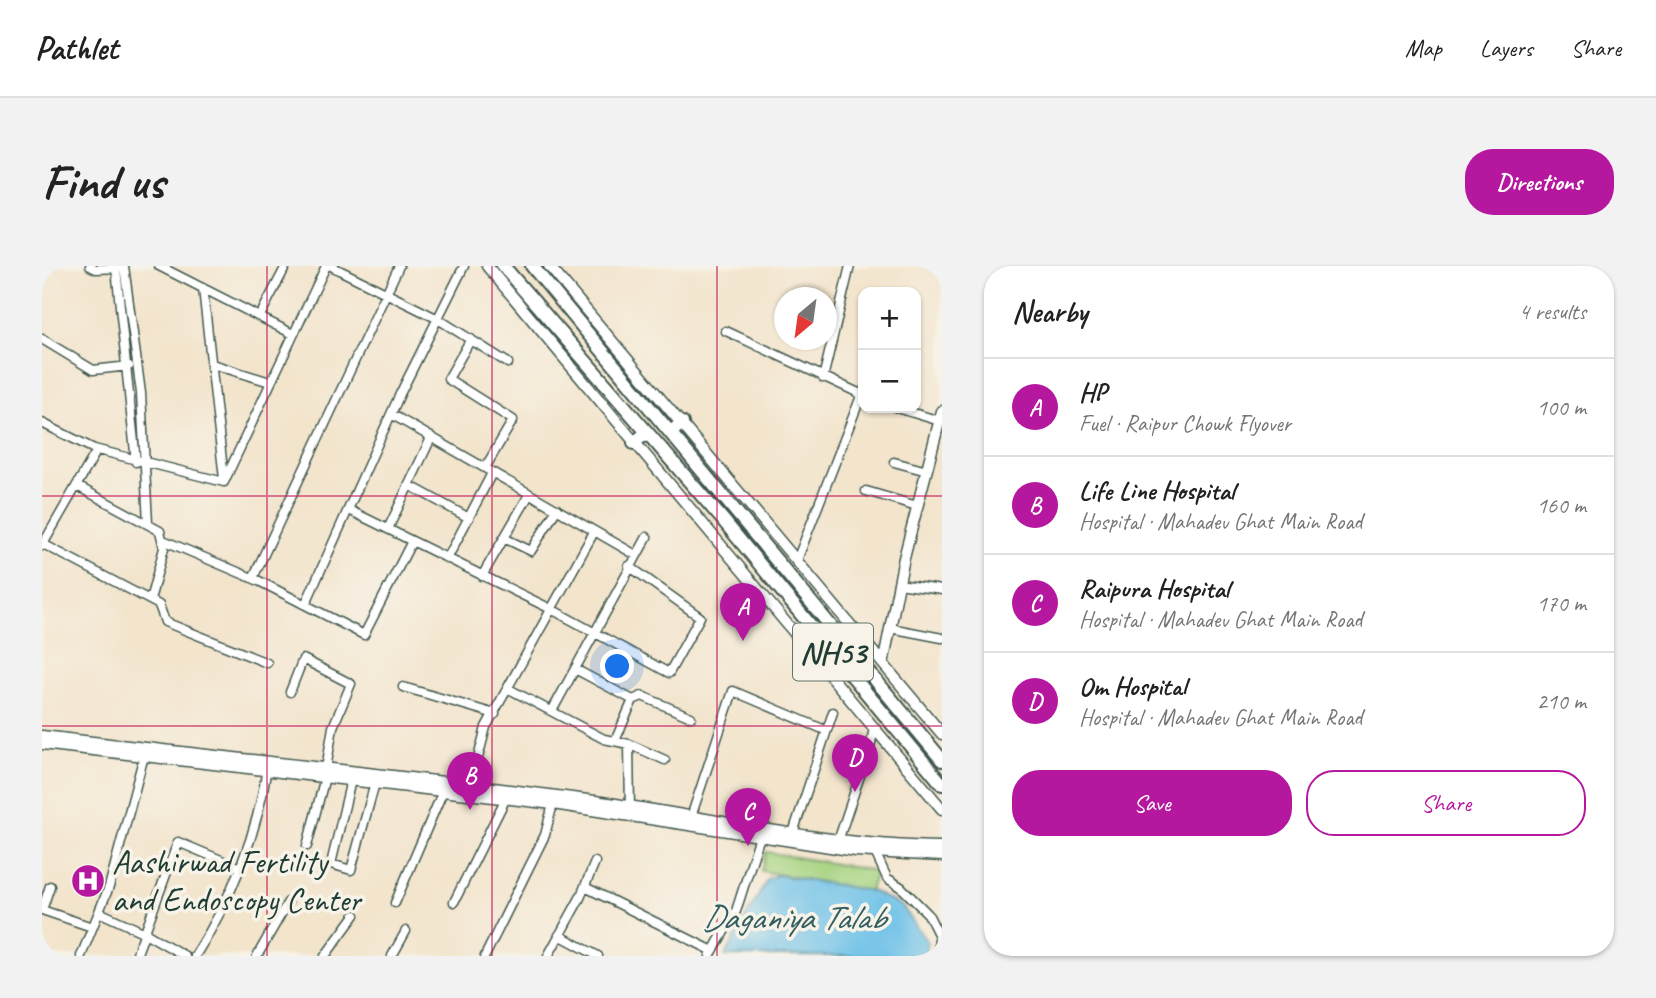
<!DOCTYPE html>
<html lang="en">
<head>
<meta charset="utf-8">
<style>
	:root { --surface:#fff; --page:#f2f2f2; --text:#222; --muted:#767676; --line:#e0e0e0; --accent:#b5179e }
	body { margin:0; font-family:Caveat,sans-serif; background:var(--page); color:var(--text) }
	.controls { position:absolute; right:21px; top:21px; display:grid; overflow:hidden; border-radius:14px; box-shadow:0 2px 5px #0004 }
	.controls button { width:63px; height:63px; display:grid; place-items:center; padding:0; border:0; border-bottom:2px solid var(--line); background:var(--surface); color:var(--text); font:35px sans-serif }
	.compass { position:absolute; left:732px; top:21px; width:63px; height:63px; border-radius:50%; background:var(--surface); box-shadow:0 2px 5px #0004; rotate:209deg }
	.you { position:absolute; left:576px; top:401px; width:24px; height:24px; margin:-18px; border:5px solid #fff; border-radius:50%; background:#1a73e8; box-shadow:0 0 0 10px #1a73e833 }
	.badge { display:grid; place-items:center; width:46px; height:46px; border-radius:50%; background:var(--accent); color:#fff; font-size:23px; font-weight:700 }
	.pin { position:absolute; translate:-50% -58px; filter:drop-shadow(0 2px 4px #0008) }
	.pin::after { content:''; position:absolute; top:37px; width:24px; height:21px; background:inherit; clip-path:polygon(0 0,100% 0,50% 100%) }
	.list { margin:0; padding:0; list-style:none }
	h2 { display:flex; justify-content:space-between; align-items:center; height:91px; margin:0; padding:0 28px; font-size:30px }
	h2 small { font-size:23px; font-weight:400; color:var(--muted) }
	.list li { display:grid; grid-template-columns:46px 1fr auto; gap:21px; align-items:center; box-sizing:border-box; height:98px; padding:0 28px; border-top:2px solid var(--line) }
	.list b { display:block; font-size:26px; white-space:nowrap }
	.list p { margin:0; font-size:23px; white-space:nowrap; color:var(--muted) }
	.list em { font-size:23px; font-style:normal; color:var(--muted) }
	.actions { display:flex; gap:14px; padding:21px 28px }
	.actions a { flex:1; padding:16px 0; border:2px solid var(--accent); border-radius:28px; text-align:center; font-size:24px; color:var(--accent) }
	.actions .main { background:var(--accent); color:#fff }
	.map { position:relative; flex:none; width:900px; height:690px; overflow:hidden; border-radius:28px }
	header { display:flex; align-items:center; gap:42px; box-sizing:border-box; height:98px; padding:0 35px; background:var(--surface); border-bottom:2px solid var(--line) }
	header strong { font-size:33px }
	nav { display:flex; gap:38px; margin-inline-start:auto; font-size:24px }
	.intro { display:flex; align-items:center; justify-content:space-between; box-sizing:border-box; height:168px; padding:0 42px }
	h1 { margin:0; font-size:49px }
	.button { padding:18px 32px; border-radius:28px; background:var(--accent); color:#fff; font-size:24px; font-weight:700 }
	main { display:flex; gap:42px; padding:0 42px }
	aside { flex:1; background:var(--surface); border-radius:28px; box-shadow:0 2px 5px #0004 }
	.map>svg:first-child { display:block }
	.green { fill:#a6d380; stroke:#62885a; stroke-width:2 }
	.water { fill:#6bc0e8; stroke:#457e8e; stroke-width:2 }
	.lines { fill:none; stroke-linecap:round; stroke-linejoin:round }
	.minor-casing { stroke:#3f564b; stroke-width:11 }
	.tertiary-casing { stroke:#3f564b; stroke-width:13 }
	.trunk-casing { stroke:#3f564b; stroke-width:16 }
	.minor { stroke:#fff; stroke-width:8 }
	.tertiary { stroke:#fff; stroke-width:10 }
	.trunk { stroke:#fff; stroke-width:12 }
	.grid { fill:none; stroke:#c2185b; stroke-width:2; stroke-opacity:0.55 }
	.labels { text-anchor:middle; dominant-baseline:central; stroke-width:7; stroke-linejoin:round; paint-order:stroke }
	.shield { fill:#f7f3e8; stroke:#60746a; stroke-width:2 }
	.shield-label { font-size:32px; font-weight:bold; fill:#1f3d34 }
	.poi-label { font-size:33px; fill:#1f3d34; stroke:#f7f3e8; text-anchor:start }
	.water-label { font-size:35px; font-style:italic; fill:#325e61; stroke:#f7f3e8 }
</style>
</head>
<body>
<header>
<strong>Pathlet</strong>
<nav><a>Map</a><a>Layers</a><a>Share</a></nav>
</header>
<div class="intro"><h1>Find us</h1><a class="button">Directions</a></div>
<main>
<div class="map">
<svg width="900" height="690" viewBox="0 0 900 690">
	<rect width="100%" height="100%" fill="#f7f3e8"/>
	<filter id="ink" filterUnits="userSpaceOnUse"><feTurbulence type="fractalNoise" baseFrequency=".0143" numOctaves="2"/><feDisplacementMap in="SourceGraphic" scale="14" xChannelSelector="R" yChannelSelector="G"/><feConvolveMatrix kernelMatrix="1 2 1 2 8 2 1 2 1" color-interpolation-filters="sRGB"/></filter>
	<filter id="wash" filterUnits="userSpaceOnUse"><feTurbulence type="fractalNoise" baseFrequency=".00686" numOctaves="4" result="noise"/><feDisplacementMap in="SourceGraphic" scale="28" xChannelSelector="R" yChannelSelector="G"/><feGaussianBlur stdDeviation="1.57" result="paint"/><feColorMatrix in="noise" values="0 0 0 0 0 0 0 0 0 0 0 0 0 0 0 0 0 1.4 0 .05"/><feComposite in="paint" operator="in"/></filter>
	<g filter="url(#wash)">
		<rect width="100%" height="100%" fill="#f3e4cc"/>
		<path class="green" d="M724,586L834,605L828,625L719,605Z"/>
		<path class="water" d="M736,609L829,625L860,640L885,676L883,690H683L726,612Z"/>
	</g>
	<g filter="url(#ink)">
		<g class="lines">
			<g class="minor-casing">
				<path id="minor" d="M48,0L54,3L79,2
					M82,0L99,127L106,257
					M117,0L251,68
					M289,0L396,53L466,97
					M74,2L94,196
					M161,22L182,213
					M218,50L244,0
					M684,65L821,129
					M0,73L51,104L87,100
					M429,73L406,113L471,154L443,202
					M170,98L228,116
					M781,112L808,0
					M855,142L898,155
					M349,148L594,289
					M0,157L52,183L182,216L284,0
					M852,196L885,205
					M367,219L427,252
					M35,220L118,265L122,282L108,334
					M824,225L875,240
					M307,244L511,344L627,407L658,351L587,300
					M346,263L389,172
					M462,272L489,285L515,243
					M121,274L217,315L322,369L370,275
					M1,278L117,339L123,356L225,397
					M0,280L55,184
					M405,293L450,207
					M755,294L821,125
					M440,310L487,229
					M211,312L357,0
					M856,318L900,324
					M264,337L358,128L422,0
					M848,362L900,372
					M533,403L591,434L600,430L649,451
					M361,421L453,448
					M467,423L562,473L587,478L623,494
					M248,426L261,393L309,418L291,461L284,503
					M510,445L605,271
					M573,475L591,434
					M587,478L588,546
					M309,514L289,598L309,604L333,517
					M428,523L444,461L552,266
					M650,548L691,425L783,464
					M751,567L791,446
					M796,575L829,477L832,461
					M265,580L283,511
					M833,586L845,612L859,621L886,648L897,670L896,690
					M543,621L671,685
					M412,636L464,532
					M353,637L401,525
					M0,644L50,661
					M0,644L8,620
					M57,646L103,667L143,690
					M517,669L556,690
					M39,690L67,621L103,486
					M94,690L136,576L198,602
					M153,690C189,634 216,567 225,501
					M215,690L246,636
					M283,690L313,649
					M350,690L364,665
					M443,690L503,569L512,534
					M506,690L538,632L553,596
					M668,690L694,645L719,567"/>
			</g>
			<g class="tertiary-casing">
				<path id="tertiary" d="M445,0L900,543
					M507,0L900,468
					M841,398L862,292L900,145
					M0,470C184,492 369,510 553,535C669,551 783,580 900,581
					M0,478L511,538L814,585L900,590"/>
			</g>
			<g class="trunk-casing">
				<path id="trunk" d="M461,0L681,254L900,518
					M490,0L900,494
					M629,166L640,157
					M592,177L605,166"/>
			</g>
			<use href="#minor" class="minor"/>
			<use href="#tertiary" class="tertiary"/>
			<use href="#trunk" class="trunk"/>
		</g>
	</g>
	<path class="grid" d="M225,0V690M450,0V690M675,0V690M0,230H900M0,460H900"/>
	<defs>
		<g id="hospital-disc" transform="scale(1.75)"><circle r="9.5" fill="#b5179e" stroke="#f7f3e8"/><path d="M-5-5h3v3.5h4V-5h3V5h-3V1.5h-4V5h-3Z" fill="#fff"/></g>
	</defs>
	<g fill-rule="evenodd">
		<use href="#hospital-disc" x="46" y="615"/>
	</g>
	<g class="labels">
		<rect class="shield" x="751" y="357.5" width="80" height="57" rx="5"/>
		<g class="shield-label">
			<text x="791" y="386">NH53</text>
		</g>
		<g class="poi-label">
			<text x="70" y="596">Aashirwad Fertility<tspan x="70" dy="38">and Endoscopy Center</tspan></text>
		</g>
		<g class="water-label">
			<text x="751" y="651">Daganiya Talab</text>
		</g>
	</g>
</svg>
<div class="controls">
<button>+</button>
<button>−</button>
</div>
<svg class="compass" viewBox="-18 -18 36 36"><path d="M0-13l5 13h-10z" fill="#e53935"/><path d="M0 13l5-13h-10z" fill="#767676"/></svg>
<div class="you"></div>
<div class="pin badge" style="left:701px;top:375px">A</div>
<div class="pin badge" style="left:428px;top:544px">B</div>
<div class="pin badge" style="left:706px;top:580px">C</div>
<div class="pin badge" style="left:813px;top:526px">D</div>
</div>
<aside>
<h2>Nearby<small>4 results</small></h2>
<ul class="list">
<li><span class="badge">A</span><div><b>HP</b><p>Fuel · Raipur Chowk Flyover</p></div><em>100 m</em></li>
<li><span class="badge">B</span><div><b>Life Line Hospital</b><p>Hospital · Mahadev Ghat Main Road</p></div><em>160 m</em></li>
<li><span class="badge">C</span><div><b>Raipura Hospital</b><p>Hospital · Mahadev Ghat Main Road</p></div><em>170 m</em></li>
<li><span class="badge">D</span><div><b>Om Hospital</b><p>Hospital · Mahadev Ghat Main Road</p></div><em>210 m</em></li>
</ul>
<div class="actions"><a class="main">Save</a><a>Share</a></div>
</aside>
</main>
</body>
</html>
